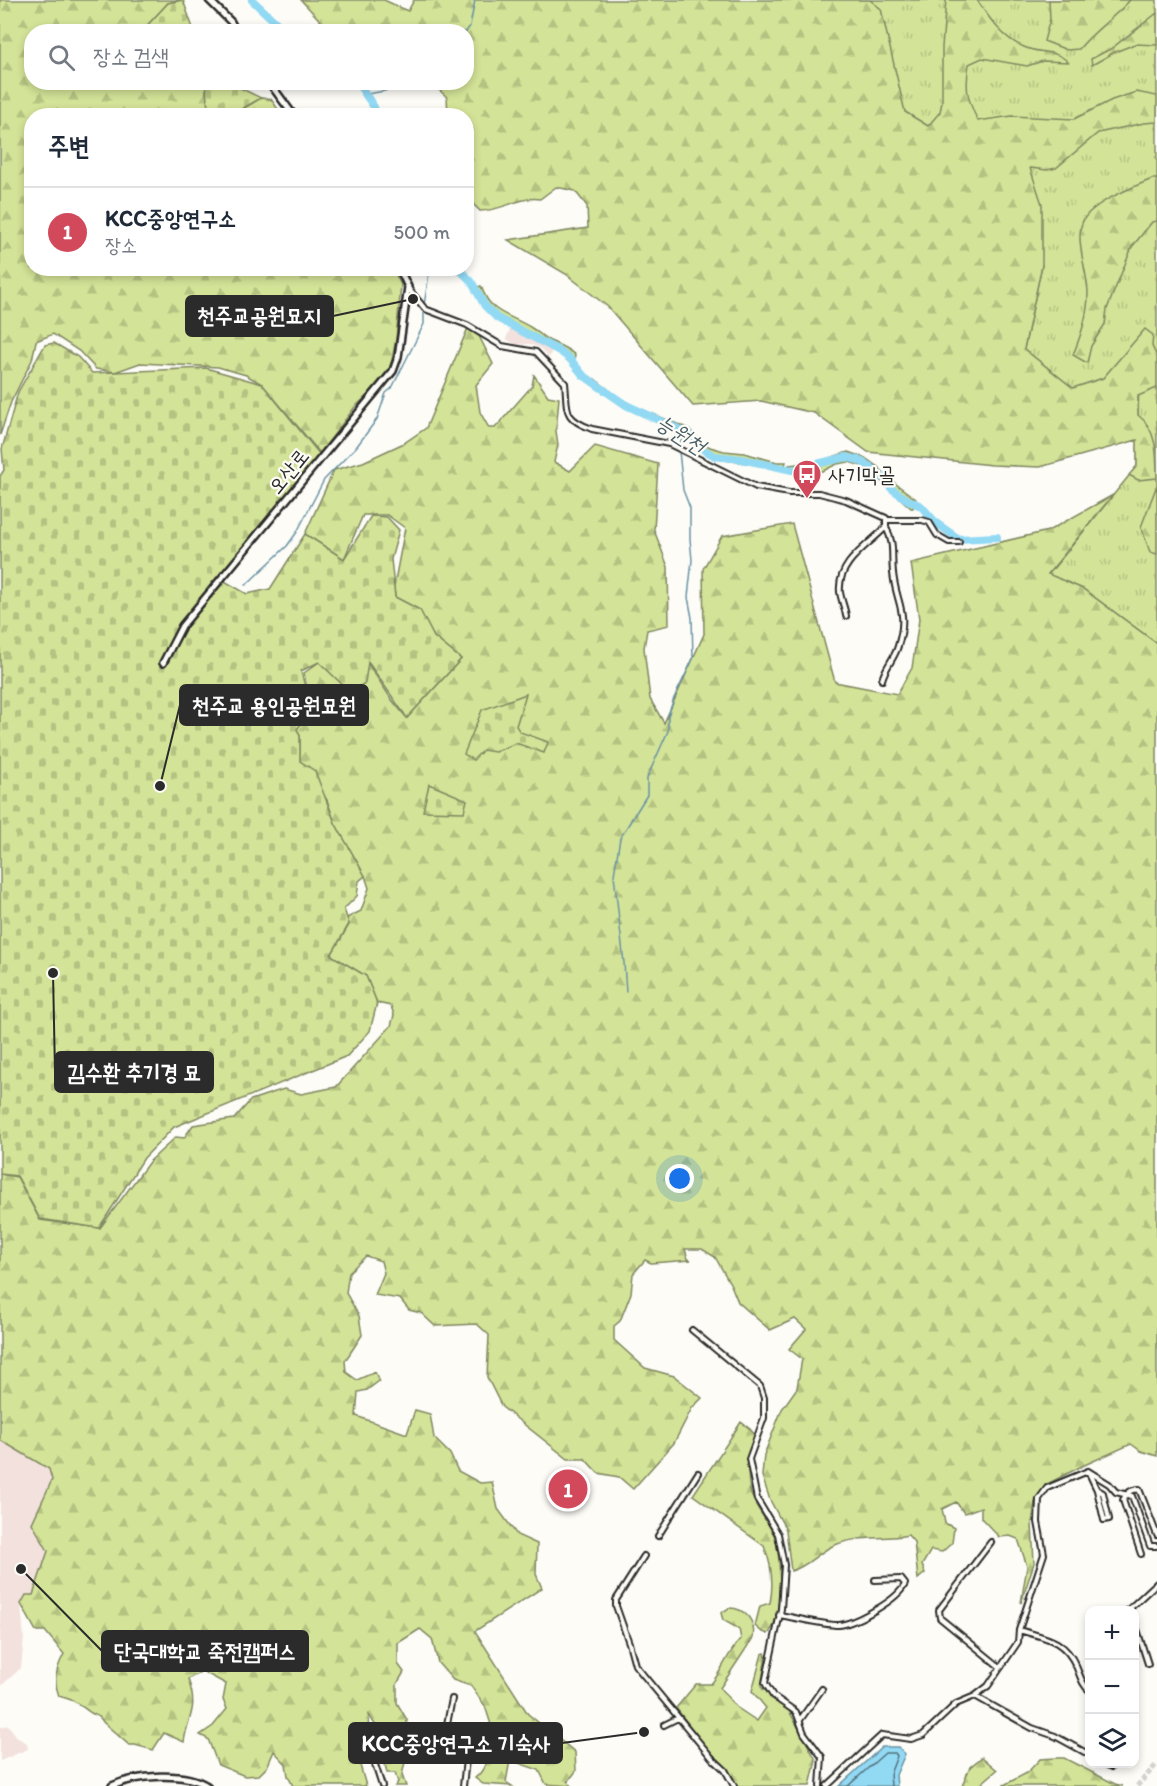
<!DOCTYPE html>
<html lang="ko">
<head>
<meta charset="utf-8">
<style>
	:root { --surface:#fff; --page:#f6f6f7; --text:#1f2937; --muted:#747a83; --line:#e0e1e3; --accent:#d1495b }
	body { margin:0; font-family:Itim,"Poor Story",sans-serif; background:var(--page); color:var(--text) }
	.controls { position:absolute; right:18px; bottom:18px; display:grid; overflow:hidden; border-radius:12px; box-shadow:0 3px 9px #0003 }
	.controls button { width:54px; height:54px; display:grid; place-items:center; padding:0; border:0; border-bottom:2px solid var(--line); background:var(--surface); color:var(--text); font:30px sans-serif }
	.you { position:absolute; left:680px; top:1179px; width:21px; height:21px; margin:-15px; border:4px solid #fff; border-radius:50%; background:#1a73e8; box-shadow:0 0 0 9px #1a73e833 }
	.badge { display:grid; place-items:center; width:39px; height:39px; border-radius:50%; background:var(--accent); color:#fff; font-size:20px; font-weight:700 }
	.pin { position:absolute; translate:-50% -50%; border:3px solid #fff; box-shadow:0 2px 6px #0006 }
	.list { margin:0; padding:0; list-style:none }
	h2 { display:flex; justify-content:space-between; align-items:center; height:78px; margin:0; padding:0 24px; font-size:26px }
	h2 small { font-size:20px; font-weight:400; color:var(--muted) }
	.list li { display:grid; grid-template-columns:39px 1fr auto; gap:18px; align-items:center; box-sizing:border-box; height:90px; padding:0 24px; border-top:2px solid var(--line) }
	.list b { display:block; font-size:22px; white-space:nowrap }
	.list p { margin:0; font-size:20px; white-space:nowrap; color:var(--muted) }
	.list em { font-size:20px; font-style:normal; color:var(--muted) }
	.icon { flex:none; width:33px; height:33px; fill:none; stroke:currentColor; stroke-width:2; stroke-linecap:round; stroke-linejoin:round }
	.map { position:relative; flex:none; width:1157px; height:1786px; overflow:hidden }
	.search { position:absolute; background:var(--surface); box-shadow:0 3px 9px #0003; left:24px; top:24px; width:450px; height:66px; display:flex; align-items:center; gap:15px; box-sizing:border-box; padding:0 21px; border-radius:24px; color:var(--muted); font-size:22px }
	.panel { position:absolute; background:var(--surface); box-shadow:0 3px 9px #0003; left:24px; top:108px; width:450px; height:168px; border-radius:24px }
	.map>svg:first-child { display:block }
	.built { fill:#f3e1dd }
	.grass { fill:url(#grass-tufts); stroke:#7f8761; stroke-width:1.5 }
	.forest { fill:url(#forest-firs); stroke:#7f8761; stroke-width:1.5 }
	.cemetery { fill:url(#cemetery-stones); stroke:#7f8761; stroke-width:1.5 }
	.water { fill:#92d9f4; stroke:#6993a4; stroke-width:1.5 }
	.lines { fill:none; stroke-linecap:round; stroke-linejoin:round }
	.shore { stroke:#54717b; stroke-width:1.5 }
	.stream { stroke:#6993a4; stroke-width:1.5 }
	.river { stroke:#92d9f4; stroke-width:8 }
	.secondary-tunnel { stroke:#d3d2ce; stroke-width:5; stroke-dasharray:5 2.5; stroke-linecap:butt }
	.street-casing { stroke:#2b2b2b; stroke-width:8 }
	.secondary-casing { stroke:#2b2b2b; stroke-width:10 }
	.street { stroke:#fdfcf7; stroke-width:4 }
	.secondary { stroke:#fdfcf7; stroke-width:5 }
	.labels { text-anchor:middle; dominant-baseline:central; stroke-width:4.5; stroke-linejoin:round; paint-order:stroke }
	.street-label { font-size:21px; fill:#2b2b2b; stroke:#fdfcf7 }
	.poi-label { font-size:21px; fill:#2b2b2b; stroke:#fdfcf7; text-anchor:start }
	.water-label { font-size:22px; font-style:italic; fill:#4a5f67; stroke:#fdfcf7 }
	.leader { fill:none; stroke:#2b2b2b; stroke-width:2 }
	.callout-dot { fill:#2b2b2b; stroke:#fdfcf7; stroke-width:2 }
	.callout { fill:#2b2b2b; stroke:#2b2b2b; stroke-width:2 }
	.callout-label { font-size:22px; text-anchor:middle; font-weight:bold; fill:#fff }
</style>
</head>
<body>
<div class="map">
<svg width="1157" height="1786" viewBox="0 0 1157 1786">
	<defs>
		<pattern id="grass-tufts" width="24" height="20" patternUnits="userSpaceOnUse" patternTransform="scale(1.5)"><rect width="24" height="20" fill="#d3e397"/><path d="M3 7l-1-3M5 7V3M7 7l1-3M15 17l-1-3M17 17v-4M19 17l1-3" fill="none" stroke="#b5c382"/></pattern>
		<pattern id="forest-firs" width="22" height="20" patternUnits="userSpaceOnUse" patternTransform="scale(1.5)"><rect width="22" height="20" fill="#d3e397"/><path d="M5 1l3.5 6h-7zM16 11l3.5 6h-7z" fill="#b5c382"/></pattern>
		<pattern id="cemetery-stones" width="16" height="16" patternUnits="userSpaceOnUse" patternTransform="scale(1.5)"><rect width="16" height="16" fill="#d3e397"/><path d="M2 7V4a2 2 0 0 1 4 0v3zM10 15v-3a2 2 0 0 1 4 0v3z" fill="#b5c382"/></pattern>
	</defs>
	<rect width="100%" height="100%" fill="#fdfcf7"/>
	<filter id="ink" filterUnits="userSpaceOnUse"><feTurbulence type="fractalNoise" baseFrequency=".0167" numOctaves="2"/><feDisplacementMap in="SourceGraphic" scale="12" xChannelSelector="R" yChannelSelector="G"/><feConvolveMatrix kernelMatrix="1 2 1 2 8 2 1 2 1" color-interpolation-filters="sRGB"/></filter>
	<g filter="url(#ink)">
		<path class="built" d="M510,329L552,349L549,358L540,348L530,344L517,345L506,339Z
			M0,1440L49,1469L52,1480L32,1523L48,1551L33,1595L26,1596L21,1604L24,1638L21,1668L0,1687Z
			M8,1725L18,1738L27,1743L28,1749L0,1761V1727Z"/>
		<path class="grass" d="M860,0H1157V642H1155L1083,589L1048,575L1137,466L1139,376L1114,375L1073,388L1024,349L1042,265L944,136L905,112Z
			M481,286C491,315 507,313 530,327C537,331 543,337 550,341C559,345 568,348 575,355L574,362C554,339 519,335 497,317C487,310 482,298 475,288Z
			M595,379L620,398L632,405L689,429L698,439L710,447L724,451L744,453L777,462H786L784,468L716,459L701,451L685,436V433L703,450L715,457L754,462L715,455L704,450L690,434L626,404L595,382Z
			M848,452L865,458L878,467L896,484L916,499L915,502L908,499L914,504L913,508H911L865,467L849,462L837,464L823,471H792C827,463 850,447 880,475C890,484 893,491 907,499L893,488L872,467L858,459L845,457L793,469L788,468L789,465L816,462Z"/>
		<path class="forest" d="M0,0H183L168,3L142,31L32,32V82L208,83L206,91L209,115L32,116V268L393,269L401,285L396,339L392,360L386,378L355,407L320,453L262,384L246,375L218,367L140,363L115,372L96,369L79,351L53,334L36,341L32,360L11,402L0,435Z
			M301,0H384L408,11L414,0H870L881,9L905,112L928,126L940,112L942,102V47L946,0H977C989,18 1003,39 1024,47C1038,54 1056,49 1068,62L1043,61L1027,66L982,58L969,64C965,88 967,99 978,121L1012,116L1074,119L1112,100L1136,92L1157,96V122L1144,123L1098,133L1056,168L1047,170L1030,168L1042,204V265L1024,349L1073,388L1103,378L1145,329L1153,335L1152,346L1157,357V388L1138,396V415C1157,429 1157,455 1157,478L1138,480L1129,475L1137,466V440L1040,467L992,465L868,452L814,413L761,401L693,406L608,307L566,274L508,240L588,228L587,206L575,191L556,187L540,199C521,196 501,211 480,211L467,198L466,116L448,115L447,97L431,83L466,82V32L330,31Z
			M1049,0H1130C1114,18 1094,30 1079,49L1067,50L1044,41L1050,19Z
			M1157,13V45L1135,44L1115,52L1092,65L1091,59L1112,48Z
			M261,98L271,99L282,115L231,116Z
			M1152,179H1157V221L1152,222L1132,247L1107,309L1105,324L1091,346L1087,363L1073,355C1081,335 1088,315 1088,293C1088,273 1073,237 1084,219C1094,202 1133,187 1152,179Z
			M468,328L479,336L493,364L476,385L480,412L489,428H495L532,386L534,375L548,396L559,398L556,431L558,445L554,462L570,471L595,446L658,464L654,530L668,567L669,625L647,630L644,648L650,699L664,723L704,634L703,569L722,536L792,524L835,682L897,694L912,668L919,619L911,563L1048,531L1113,495L1048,574L1083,589L1155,642H1157V1456L1141,1451L1131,1444L1080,1467L1047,1484L1035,1502L1032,1524L1034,1563L1021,1603L1027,1566L1018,1539L1010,1536L999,1537L981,1518V1507L964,1513L956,1502L942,1509L945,1523L954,1528L952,1543L942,1552L931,1550L922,1565L925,1573L918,1579L914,1542L908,1535C884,1540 859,1535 835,1545C819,1551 809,1566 791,1571L786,1530L770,1500L762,1476L764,1455L782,1409L797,1388L802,1359L789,1349L806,1329L795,1319L770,1330L738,1302L731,1285L715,1257L702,1249H685L688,1259L691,1260L651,1263L645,1260L633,1274L631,1293L620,1321L614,1326V1340L645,1368L674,1376L702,1398L692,1408L674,1443L633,1489L619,1477L598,1473L585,1459H568L502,1407L487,1377L489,1335L477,1324L435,1326L421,1313L409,1310L400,1299L375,1295L384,1273L381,1261L366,1256L349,1272L346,1293L359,1316L362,1335L345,1361L346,1372L357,1380L375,1372L379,1381L367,1390L358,1392L356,1416L407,1434L415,1410L430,1414L434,1438L450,1454L458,1471L480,1483L492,1482L498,1509L517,1535L537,1544L536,1574L542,1588L475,1631L528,1714L575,1752L576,1771L568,1782L571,1786L546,1784L539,1770L510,1760L506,1782L512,1786L483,1784L475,1778C487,1769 489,1753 496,1740L485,1706L471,1686L453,1680L438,1663L432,1639L420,1629L398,1643V1664L404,1672L397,1684V1703L407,1720L405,1741L406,1758L402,1775L406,1786H395L398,1782L395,1773H387L376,1726L369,1715L368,1729L356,1738L358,1758L366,1786H293L288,1776L286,1764L274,1751L267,1767L259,1775L245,1776L218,1765L208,1739L200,1735L213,1726L227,1709L223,1700L226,1684L202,1671L188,1679C199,1711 188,1714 184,1742L164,1733L153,1750L135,1745H129L103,1722C100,1716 97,1716 91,1713C77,1703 77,1701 59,1696C53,1681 56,1669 64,1654L45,1631H36L21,1604L26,1595H33L48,1551L32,1523L52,1480L49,1469L0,1440V1174L17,1177L40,1220L100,1228L149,1162L176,1137L184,1138L193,1125L234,1119L251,1100L284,1089L301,1094L336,1087L391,1026L394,1015L391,1006L377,1003L366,976L331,955L349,925L347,918L361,911L369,888L365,876L335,823L327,800L300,761V736L297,729L311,711L304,673L319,662H367L392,700L407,718L461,659L434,637L418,609L395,597L394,586L405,528L387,515H363L344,559L305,534L334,470L363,462L404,443L426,428Z
			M1157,485V554L1150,552L1141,527Z
			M741,1422L750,1429L754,1434C749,1452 746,1472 750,1490C753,1506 767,1519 774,1535C782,1554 783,1619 768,1634L761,1631L755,1626L760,1606L770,1603C774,1583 772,1565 764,1546L693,1495Z
			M729,1608C746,1608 756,1622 753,1638L720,1688L736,1707L757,1721L766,1708L752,1691L762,1654L765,1653L766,1656L761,1687L788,1709L816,1760L810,1786H738L723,1764L710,1752L676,1708L696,1684H711C724,1668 726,1655 741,1639L739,1629L723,1620L721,1613Z
			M982,1757L997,1770L982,1783V1786H962L970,1767Z
			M1056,1758H1064L1115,1784L1123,1786H1002L1027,1773L1040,1759Z"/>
		<path class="cemetery" d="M183,0L194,31H142L168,3Z
			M208,82L230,83L261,98L231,115H209L206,91Z
			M54,343L78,357L92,373L206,368L262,384L321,456L221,579L247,594L270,589L305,534L344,559L371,516L387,517L399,530L391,559L395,597L420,610L434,637L461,659L407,718L368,662L365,683L350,692L319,662L301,671L311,711L297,729L300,736V761L315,771L335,823L365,876L359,881L357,896L344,909L349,924L331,955L366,976L377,1003L370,1031L347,1056L174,1127L144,1158L99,1228L40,1219L17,1176L0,1174V476L4,470L2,449L18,392L45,345Z
			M526,694L516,726L520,732L548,742L544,753L516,743L495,752L483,750L473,760L464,754L482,710Z
			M429,784L467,800L464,812L423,811Z"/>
		<path class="water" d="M882,1747H898L905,1754L896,1775L897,1786H839Z"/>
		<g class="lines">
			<path class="shore" d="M848,1786L885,1753H895L897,1756L890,1774L891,1786"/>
			<path class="stream" d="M466,32L470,26L475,0
				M367,94L385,91L398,82
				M424,305L429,274L432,268
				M679,446L685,432
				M246,585L287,546L297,532L324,480L357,446L377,419L386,393L392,388L424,324V310
				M626,992L624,963L614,875L620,838L647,795V778L668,731V716L674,698L693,659L692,618L688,597L692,560L690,539V508L683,490L679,451"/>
			<path class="river" d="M252,0L286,32
				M357,82L374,107L377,116
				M458,268L471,281L485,306L497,318L561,352L570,359L583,375L607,392L626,405L689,434L704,450L715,456L741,459L792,470L846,457L858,460L871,467L882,476L892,489L908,500L921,506L936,523L959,539L997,537"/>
			<path class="secondary-tunnel" d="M1137,1786L1157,1764"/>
			<g class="street-casing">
				<path id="street" d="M408,288L425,309L467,325L502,346L536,352L565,383C568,410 562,418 592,429L669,444L756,487L789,493H819L846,500L886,518V527C869,545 837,562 840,592C841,600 845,608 846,616
					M888,520H922L929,522L937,535L949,542H959
					M882,680C885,667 895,658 898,646C909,611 896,604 893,573C891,553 895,545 886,527
					M692,1330L760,1386L764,1398V1418L749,1459L757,1499L778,1534L784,1565L781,1609L765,1683L773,1696L796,1712L804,1733L822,1757L820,1786
					M1098,1490L1103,1493L1109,1519L1104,1520
					M1104,1520L1097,1490L1088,1471L1109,1484L1116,1492L1132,1496L1150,1546H1157
					M658,1536L698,1473
					M991,1542L939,1610L940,1618L1000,1667
					M1141,1554L1123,1500C1127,1492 1131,1490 1139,1489L1157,1535
					M644,1556L616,1600V1606L629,1643L635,1665L712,1758L725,1770L734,1786
					M1128,1610L1157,1583
					M779,1615C793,1617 828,1626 839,1625C856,1623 898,1600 905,1584L901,1579L875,1580
					M1134,1620L1148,1664
					M1019,1630C1046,1638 1064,1639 1076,1666C1080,1675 1082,1685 1090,1691
					M975,1696L1032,1728L1055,1736L1090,1755
					M452,1699L447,1724L462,1750L466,1760L463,1786
					M800,1720L822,1689
					M664,1725L678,1718
					M366,1737L382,1786
					M1105,1764L1111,1767
					M827,1786L882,1735L911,1739L923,1735L956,1704L975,1696L988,1686L1018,1642L1019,1630L1044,1554L1038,1522L1039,1499L1047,1488L1088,1471"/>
			</g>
			<g class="secondary-casing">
				<path id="secondary" d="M209,0L231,22L236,32
					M269,82L294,116
					M163,663L182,626L393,371L398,357L408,287L399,268
					M112,1786C135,1775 185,1771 207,1786"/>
			</g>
			<use href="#street" class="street"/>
			<use href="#secondary" class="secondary"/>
		</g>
	</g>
	<defs>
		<g id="bus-pin" transform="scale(1.5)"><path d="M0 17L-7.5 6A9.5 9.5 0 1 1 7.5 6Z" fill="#d1495b" stroke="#fdfcf7"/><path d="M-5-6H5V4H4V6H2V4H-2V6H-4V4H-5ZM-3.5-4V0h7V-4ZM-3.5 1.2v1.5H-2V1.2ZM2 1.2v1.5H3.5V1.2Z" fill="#fff"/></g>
	</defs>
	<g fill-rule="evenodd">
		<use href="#bus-pin" x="807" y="474"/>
	</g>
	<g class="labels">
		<g class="street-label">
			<text transform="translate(288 471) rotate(-51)">오산로</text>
		</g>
		<g class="poi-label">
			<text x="828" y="474">사기막골</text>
		</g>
		<g class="water-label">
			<text transform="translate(681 434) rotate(33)">능원천</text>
		</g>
	</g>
	<path class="leader" d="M413 299L333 316M160 786L180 705M53 973L55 1072M21 1569L102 1651M644 1732L562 1743"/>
	<g class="callout-dot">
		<circle cx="413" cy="299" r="6"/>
		<circle cx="160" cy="786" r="6"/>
		<circle cx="53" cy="973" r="6"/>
		<circle cx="21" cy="1569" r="6"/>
		<circle cx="644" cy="1732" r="6"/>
	</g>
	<g class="callout">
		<rect x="186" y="296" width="147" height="40" rx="6"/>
		<rect x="180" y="685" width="188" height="40" rx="6"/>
		<rect x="55" y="1052" width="158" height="40" rx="6"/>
		<rect x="102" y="1631" width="206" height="40" rx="6"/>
		<rect x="349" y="1723" width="213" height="40" rx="6"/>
	</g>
	<g class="callout-label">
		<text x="259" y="323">천주교공원묘지</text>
		<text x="274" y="713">천주교 용인공원묘원</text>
		<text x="134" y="1080">김수환 추기경 묘</text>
		<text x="205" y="1659">단국대학교 죽전캠퍼스</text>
		<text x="456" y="1751">KCC중앙연구소 기숙사</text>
	</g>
</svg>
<div class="controls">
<button>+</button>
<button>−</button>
<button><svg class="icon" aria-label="layers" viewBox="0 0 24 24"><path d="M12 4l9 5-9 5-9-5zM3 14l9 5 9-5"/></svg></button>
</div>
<div class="you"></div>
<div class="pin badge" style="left:568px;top:1489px">1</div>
<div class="search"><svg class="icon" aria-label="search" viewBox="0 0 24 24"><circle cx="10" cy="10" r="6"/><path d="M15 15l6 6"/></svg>장소 검색</div>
<section class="panel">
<h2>주변<small></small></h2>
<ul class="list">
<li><span class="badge">1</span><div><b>KCC중앙연구소</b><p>장소</p></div><em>500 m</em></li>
</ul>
</section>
</div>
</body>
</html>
